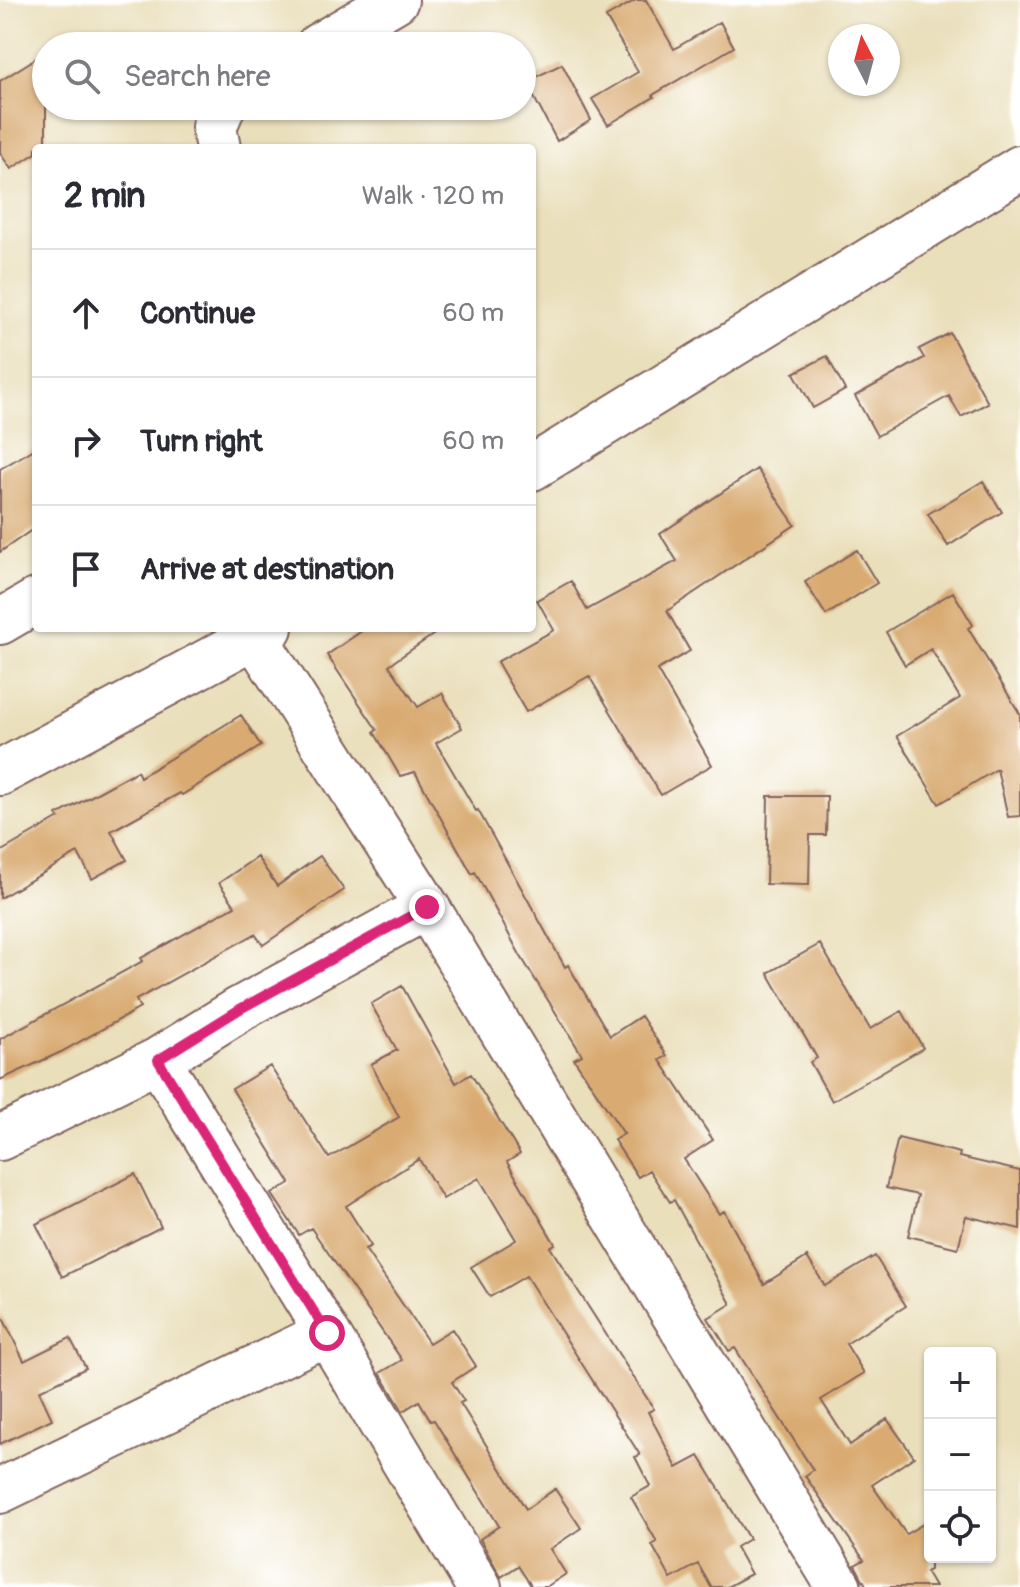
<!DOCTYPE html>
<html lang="en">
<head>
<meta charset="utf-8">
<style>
	:root { --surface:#fff; --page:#f7f7f7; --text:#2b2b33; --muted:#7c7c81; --line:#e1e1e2 }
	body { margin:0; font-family:Pangolin,sans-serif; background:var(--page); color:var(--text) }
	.controls { position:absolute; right:24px; bottom:24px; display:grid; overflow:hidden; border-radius:8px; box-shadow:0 2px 6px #0004 }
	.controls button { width:72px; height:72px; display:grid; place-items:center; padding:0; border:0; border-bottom:2px solid var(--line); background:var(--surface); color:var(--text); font:40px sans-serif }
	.compass { position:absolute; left:828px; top:24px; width:72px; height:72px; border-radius:50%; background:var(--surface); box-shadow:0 2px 6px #0004; rotate:354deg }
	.stop { position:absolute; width:24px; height:24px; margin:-18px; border:6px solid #db2777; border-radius:50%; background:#fff }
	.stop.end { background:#db2777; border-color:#fff; box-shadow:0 2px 8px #0008 }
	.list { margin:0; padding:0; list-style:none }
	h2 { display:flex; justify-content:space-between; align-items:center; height:104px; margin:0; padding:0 32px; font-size:34px }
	h2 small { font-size:26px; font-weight:400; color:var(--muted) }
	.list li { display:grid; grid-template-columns:52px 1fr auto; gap:24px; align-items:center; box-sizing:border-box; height:128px; padding:0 32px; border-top:2px solid var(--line) }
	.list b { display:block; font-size:30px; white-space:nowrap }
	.list em { font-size:26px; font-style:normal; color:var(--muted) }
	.icon { flex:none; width:44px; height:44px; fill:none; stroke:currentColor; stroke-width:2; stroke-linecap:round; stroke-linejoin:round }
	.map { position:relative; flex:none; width:1020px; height:1587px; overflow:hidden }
	.search { position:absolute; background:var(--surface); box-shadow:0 2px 6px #0004; left:32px; top:32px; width:504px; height:88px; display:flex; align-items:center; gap:20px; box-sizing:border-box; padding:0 28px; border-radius:44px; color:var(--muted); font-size:30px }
	.panel { position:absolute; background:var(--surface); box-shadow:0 2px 6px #0004; left:32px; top:144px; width:504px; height:488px; border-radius:8px }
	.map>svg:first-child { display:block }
	.building { fill:#d9ab72 }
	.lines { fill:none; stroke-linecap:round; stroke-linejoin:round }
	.minor-casing { stroke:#82625d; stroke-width:48 }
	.minor { stroke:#fff; stroke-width:44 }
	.route { stroke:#db2777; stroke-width:10 }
</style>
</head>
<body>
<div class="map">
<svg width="1020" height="1587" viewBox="0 0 1020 1587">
	<rect width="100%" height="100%" fill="#fff"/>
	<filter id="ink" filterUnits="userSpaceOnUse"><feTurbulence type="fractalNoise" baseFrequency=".0125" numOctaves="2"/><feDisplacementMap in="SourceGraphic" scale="16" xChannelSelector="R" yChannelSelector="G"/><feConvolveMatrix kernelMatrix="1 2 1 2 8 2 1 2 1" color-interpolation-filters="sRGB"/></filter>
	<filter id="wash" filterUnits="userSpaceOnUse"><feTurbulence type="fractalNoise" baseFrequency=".006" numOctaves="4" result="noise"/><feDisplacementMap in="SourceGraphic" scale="32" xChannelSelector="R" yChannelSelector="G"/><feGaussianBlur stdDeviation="1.8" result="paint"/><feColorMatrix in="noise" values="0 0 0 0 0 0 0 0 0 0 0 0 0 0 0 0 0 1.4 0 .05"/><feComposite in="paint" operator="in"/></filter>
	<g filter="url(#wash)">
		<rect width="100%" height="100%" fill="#eadfbb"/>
		<g id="blocks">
			<path class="building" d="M636,0H646L674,49L720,22L734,47L653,95L654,97L608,125L592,99L638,72L606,17Z
				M46,52V147L36,148V153L11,169L0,153V81Z
				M562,64L591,120L557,141L526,82Z
				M950,333L988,403L961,417L949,396L877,436L855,396L924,358L919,349Z
				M827,356L845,390L813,408L794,373Z
				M36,448V527L0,552V469Z
				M757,469L795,525L667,611L690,651L657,670L712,765L661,795L589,676L526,712L497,662L554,630L537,600L571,581L587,610L677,561L660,534Z
				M983,481L1002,512L948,546L928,514Z
				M857,550L877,583L826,615L805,582Z
				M953,592L973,625L968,628L1020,714V816L1008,817L997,769L939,804L897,736L960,698L931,649L905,665L886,632Z
				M366,628H443L389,665L418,707L442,693L462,728L436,743L476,811L478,810L565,967L568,965L610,1036L641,1016L667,1056L660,1060L713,1140L684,1159L719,1214L724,1211L764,1284L807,1257L825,1286L875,1256L906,1306L846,1344L864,1373L821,1400L850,1445L887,1419L914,1457L872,1485L906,1534L930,1520V1570L926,1572L935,1587H867L862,1578L855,1565L864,1560L805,1476L813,1470L735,1348L729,1351L708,1318L731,1304L674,1200L670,1202L649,1170L638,1177L614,1140L624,1134L574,1059L582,1055L520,955L475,872L472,874L415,772L400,776L374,732L377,730L327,655Z
				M241,715L261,746L182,795L180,793L111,831L127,860L92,879L78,853L0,898V852L59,818L57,815L137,771L140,777Z
				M768,796H827L826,835H810L809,885L766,884Z
				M320,856L344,890L263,945L255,934L136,1000L140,1008L61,1052L0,1080V1039L143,961L141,958L235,906L219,883L257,857L277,886Z
				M820,944L870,1029L902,1011L923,1048L832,1101L810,1062L817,1058L768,973Z
				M402,986L456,1083L471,1074L520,1154L507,1162L555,1244L550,1247L654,1409L648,1412L677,1468L699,1456L727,1502L749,1539L736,1547L751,1574L727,1587H711L698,1564L671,1579L652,1545L657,1542L631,1497L650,1486L635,1457L640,1455L526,1276L490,1297L471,1267L516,1240L479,1178L443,1199L419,1159L346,1206L371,1246L365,1249L429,1343L452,1329L476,1366L452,1382L464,1401L460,1403L526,1509L555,1489L581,1528L550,1549L566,1574L546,1587H532L518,1566L501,1577L480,1539L499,1526L434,1420L431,1421L419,1401L403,1411L380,1373L402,1360L311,1228L299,1235L272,1194L290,1183L232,1089L270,1066L329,1158L399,1117L371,1064L397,1050L371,1004Z
				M898,1138L960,1153L959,1157L1020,1171V1229L966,1216L958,1248L908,1236L918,1195L886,1188Z
				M135,1174L161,1227L62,1277L36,1224Z
				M0,1312L24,1361L70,1338L86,1368L39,1391L52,1419L0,1444Z"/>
		</g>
	</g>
	<g filter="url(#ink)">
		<use href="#blocks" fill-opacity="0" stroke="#82625d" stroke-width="2"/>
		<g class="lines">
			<g class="minor-casing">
				<path id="minor" d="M318,46L396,0
					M218,148L214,127L223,106
					M532,468L1020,168
					M0,622L36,601
					M255,637L427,907L839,1587
					M0,773L270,628
					M158,1060L327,1333
					M0,1138L158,1060L240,1009L427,907
					M0,1491L327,1333L479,1587"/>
			</g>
			<use href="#minor" class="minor"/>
		</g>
	</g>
	<g class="lines" filter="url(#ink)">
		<path class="route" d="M327,1333L158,1060L240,1009L427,907"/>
	</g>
</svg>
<div class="controls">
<button>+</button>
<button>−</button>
<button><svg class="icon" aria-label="locate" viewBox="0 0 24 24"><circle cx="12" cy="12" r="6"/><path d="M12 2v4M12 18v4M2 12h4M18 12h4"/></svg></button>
</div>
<svg class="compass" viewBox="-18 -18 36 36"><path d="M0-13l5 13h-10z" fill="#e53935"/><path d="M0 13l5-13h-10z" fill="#7c7c81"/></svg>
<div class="stop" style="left:327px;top:1333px"></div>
<div class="stop end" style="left:427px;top:907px"></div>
<div class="search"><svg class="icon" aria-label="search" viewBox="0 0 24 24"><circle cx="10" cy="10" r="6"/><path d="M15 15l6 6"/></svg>Search here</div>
<section class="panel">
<h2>2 min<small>Walk · 120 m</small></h2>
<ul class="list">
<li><svg class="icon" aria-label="ahead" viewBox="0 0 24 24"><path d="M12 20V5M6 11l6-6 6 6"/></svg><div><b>Continue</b></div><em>60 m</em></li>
<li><svg class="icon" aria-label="right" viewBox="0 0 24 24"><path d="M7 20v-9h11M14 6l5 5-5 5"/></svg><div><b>Turn right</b></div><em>60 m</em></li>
<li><svg class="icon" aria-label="arrive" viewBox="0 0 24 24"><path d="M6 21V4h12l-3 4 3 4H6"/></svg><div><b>Arrive at destination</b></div></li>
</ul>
</section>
</div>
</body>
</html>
